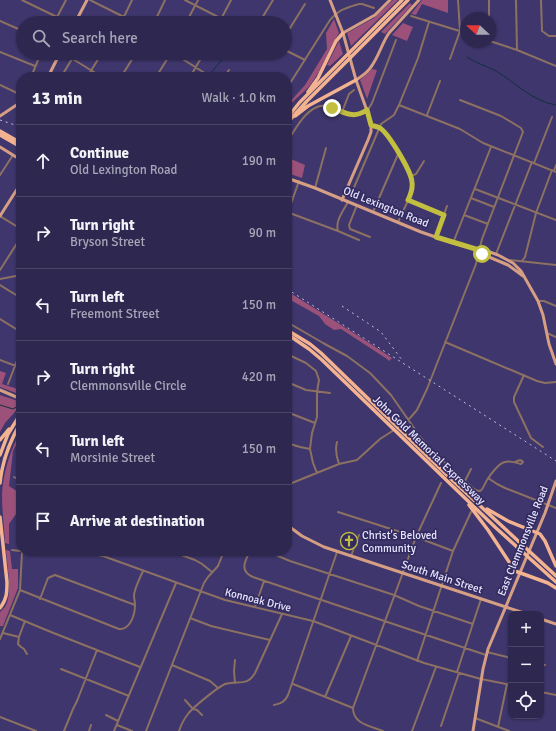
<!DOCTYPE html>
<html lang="en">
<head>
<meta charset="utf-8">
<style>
	:root { --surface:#2e2851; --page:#3a345b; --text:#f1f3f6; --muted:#a7a6b7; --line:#494468 }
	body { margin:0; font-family:Signika,sans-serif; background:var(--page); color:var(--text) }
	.controls { position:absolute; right:12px; bottom:12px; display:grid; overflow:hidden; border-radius:8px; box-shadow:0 1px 3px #0004 }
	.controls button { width:36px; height:36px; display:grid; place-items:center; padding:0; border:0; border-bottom:1px solid var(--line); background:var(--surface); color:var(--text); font:20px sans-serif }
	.compass { position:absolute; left:460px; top:12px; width:36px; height:36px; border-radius:50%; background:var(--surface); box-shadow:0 1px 3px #0004; rotate:292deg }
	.stop { position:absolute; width:12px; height:12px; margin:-9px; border:3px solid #c1be40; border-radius:50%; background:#fff }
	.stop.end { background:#c1be40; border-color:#fff; box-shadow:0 1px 4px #0008 }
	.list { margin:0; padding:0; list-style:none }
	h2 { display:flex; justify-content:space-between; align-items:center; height:52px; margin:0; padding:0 16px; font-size:17px }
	h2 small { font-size:13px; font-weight:400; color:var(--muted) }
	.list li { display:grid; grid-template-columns:26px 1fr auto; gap:12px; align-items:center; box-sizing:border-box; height:72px; padding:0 16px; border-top:1px solid var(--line) }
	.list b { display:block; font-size:15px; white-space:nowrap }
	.list p { margin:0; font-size:13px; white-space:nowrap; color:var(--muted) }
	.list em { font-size:13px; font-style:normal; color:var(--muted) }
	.icon { flex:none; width:22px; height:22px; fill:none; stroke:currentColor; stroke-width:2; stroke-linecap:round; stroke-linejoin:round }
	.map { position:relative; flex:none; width:556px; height:731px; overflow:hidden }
	.search { position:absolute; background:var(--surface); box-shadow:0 1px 3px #0004; left:16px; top:16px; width:276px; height:44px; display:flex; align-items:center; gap:10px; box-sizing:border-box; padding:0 14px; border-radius:22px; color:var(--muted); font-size:15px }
	.panel { position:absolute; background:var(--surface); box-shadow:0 1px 3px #0004; left:16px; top:72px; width:276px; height:484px; border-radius:16px }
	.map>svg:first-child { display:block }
	.forest { fill:#9b5179 }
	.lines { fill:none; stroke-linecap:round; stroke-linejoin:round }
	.stream { stroke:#11313e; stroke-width:1 }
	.minor { stroke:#8c7163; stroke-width:2 }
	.major { stroke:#d69f84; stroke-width:3 }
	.highway { stroke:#f3b290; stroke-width:3.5 }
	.rail { stroke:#c1bfdf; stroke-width:1; stroke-dasharray:2 4; stroke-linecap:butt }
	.route { stroke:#c1be40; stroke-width:5 }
	.labels { text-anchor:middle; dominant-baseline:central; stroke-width:3.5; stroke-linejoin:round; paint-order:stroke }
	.street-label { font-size:11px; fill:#e6e5ff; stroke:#342c60 }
	.poi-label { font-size:11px; fill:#e6e5ff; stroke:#342c60; text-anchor:start }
</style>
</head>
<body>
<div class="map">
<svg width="556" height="731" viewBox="0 0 556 731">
	<rect width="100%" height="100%" fill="#3e366c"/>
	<path class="forest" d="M393,0H398L351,46L347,33L374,18Z
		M422,0H448V13L422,4L416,15L411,14Z
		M410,3L412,5L385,34L381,32Z
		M334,19L339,33C328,49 323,68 311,84C304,93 294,99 287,109V105L305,85L327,49L326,33Z
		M403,23L413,27L407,41L392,35Z
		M339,41L343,54L330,66L327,65Z
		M372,69L377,70L367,99L360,80Z
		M287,153L291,159L305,165L302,178L287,173Z
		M287,291L357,335L392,358L389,361L387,359L341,329L334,330L325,324L319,316L287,298Z
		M0,371L6,373L2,384L21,390V395L0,387Z
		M0,395L21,402V405L5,423L0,432Z
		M21,430V442L16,445L13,451L9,486L21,494V507L9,524V544L5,543C4,527 2,510 2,494C3,472 11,449 21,430Z
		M6,550L10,551L12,569H18V588L3,626H0V612C2,610 3,609 5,607C13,595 7,565 6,550Z"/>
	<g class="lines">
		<path class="stream" d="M467,57C476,63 486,66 496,71C516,83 532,101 556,105
			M210,74L220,62L230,53
			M0,405L13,409L20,405"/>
		<path class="minor" d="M22,0L57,17
			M90,0L124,17
			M185,0L230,23
			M489,0V18
			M516,0L517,50
			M541,0L542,31L549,36H556
			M411,16L466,33
			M0,21L23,31
			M122,21L125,23
			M54,23L66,0
			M121,23L132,0
			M154,23L165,0
			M186,23L198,0
			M219,23L231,0
			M259,23L273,0
			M285,36L305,4
			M490,41L517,50L556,66
			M285,50L305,60
			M0,52L35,66
			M63,53L102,77
			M173,53L211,77
			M450,59L460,31L458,0
			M31,77L41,53
			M61,77L72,59
			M87,77L102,53
			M121,77L136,53
			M156,77L171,53
			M190,77L204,53
			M224,77L229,70
			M0,85L17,93L21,96
			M287,88L330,20C340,9 346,8 359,4H362L374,8
			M399,105L460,129L483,143L556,172
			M342,112L349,94L354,90
			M427,115L440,81
			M371,125C374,126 378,127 380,129C388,134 409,166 412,176C413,181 412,187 412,192L398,222
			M287,142C295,130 303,113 317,107C335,99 358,132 372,103L396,40
			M534,163L552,117
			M554,171L556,165
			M0,175L13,155
			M411,176L416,174L424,161
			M315,188L326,148
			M475,189L556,220
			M350,197L381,124L394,115L399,105L418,58L429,22
			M471,198L494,207
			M408,200L444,215
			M348,202C343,211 335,221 338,231L359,240
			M357,205L349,225L350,229L370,237
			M287,212L338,231
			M288,212L299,181
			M373,212L399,152
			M464,215L488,224
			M0,216L21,229
			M436,237L447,206
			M453,243L491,147
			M496,254L532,162
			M510,260L556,265
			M522,261L525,257L536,213L552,170
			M0,270L21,237
			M0,279L21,275
			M0,285L21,298
			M538,301H544L556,306
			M0,319L21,332
			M287,322L323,343L347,356L370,373L391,395L421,438L432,451L474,489C475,490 477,491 480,491C483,490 485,483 487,480C490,475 499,463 505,462C510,460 516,463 521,464L523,462L522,461L520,460L515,462
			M547,333L556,337
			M445,342L537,381L545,383L556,382
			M287,354L306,363L316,371L319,380L317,392V417L312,433L310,449L313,463L317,473
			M0,360L21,368
			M524,375L514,397V402L531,438L543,447
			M287,382L306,390L330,393
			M8,384L21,350
			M287,412L315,423
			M397,428L410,418L417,410L427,389L476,264L482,239L523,132L521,128L501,116L460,100
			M337,442C335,450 336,456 339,464
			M287,443L300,447L310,449
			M17,450H21
			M14,477L21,481
			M488,478L497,484L505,488L556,508
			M465,481L471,469
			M287,485L339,464L357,460L380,439L394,430
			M338,512L416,537L453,551
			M12,550C36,554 60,550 85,553C91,553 97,555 103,556L225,600L313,621L424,663L481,679L511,685
			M250,551C245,561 239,571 253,577L486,655
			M272,551L278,556L290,561L394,595L419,606L473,624
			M173,552L195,560L202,564L212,572
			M351,556L359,535
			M20,590L119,629C130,630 135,615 135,605C135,602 134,598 134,595C135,587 140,578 143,571
			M40,599L48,578L55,575L135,605
			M255,607L264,581
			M10,615L51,632L140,667
			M190,618L211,626L270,640
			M25,621L19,637L18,644L21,647L24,649L27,654
			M3,633L19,637
			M0,639L20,590L22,552
			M487,652L511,658
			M235,660L234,671L235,683
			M417,661L453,551L471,512
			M541,664L545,665
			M172,665L210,681L218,688
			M61,669L129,696
			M457,672L481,599
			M293,684L353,708
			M541,692L556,695
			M325,697L351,636
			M185,700L193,709L197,710L202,715
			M274,705C281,703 285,702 288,695L337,552
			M106,715L118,721
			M0,717L36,731
			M475,718L509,731
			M117,725L132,731
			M441,726L459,673
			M498,727L507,684
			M64,731L73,709L77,701L97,650
			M89,731L91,725
			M114,731L176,583
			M146,731L204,583L208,577L218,566L224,551
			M179,731C181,725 184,719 188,714C192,708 218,687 225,684C238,680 247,687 255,673L282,614
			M383,731C370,726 353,724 353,708L416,537L441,483
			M412,731L436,667"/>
		<path class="major" d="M330,0L343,33L356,80L371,122V132L368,140L342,200
			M75,23L87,0
			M343,33L375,15L390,0
			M48,77L60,53
			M356,80C362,76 367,73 371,67C379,56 382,43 389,33L419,0
			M0,116L21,102
			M0,147L21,160
			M287,178L315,188L421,232L453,243L479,250H484L498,255L513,263L521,271L538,301L543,315L549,344L556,364
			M0,216L21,183
			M479,250L482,254L508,265L523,276
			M0,390L21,399
			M287,525L302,536L324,547L527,614
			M541,619L556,624
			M473,731L483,669L488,649L545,513L556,481"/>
		<path class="highway" d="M308,92L318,78L336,41L343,33
			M295,116L308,106L356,80
			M287,118L300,102L402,0
			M287,123L307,101L408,0
			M0,131L21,143
			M0,135L21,147
			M287,330L310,344L321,353L449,477L556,576
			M287,334L309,349L322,360L496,528L556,582
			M0,440L9,429
			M0,455L8,434L18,418
			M0,483C2,461 10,441 21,422
			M469,505L488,530L515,571L548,583L556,588
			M487,509L508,521L540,534L545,541L556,566
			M0,517L7,582C7,592 7,599 0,608"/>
		<path class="rail" d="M0,120L21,127
			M287,289L556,461
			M342,306L381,332L402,360"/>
	</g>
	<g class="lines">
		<path class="route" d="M332,108C346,113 353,119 367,110L371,125C374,126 378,127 380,128C389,134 411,171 412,182C413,189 411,194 408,200L444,215L436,237L479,250L482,254"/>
	</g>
	<defs>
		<g id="church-ring" transform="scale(0.9)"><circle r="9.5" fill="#342c60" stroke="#c1be40" stroke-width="1.5"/><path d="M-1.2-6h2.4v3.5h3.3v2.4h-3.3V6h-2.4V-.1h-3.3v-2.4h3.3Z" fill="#c1be40"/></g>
	</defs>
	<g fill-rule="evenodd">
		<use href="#church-ring" x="349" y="541"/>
	</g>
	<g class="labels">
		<g class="street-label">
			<text transform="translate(386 207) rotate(22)">Old Lexington Road</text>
			<text transform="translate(429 450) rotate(44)">John Gold Memorial Expressway</text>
			<text transform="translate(523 541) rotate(-68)">East Clemmonsville Road</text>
			<text transform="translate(442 577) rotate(18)">South Main Street</text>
			<text transform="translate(258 600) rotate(14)">Konnoak Drive</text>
		</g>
		<g class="poi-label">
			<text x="362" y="535">Christ's Beloved<tspan x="362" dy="13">Community</tspan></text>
		</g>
	</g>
</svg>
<div class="controls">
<button>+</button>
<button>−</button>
<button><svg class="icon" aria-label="locate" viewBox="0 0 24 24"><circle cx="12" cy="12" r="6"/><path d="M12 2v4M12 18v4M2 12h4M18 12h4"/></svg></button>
</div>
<svg class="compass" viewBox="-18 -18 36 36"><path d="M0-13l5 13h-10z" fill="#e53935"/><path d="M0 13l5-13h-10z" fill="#a7a6b7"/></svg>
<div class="stop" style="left:482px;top:254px"></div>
<div class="stop end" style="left:332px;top:108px"></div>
<div class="search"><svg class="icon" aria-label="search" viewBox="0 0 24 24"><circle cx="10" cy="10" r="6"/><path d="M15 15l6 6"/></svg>Search here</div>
<section class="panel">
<h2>13 min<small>Walk · 1.0 km</small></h2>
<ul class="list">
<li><svg class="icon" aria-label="ahead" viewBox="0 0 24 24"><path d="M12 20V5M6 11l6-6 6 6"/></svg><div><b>Continue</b><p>Old Lexington Road</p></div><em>190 m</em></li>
<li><svg class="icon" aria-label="right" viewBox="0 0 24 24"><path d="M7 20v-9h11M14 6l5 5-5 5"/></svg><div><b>Turn right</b><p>Bryson Street</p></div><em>90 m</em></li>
<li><svg class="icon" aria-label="left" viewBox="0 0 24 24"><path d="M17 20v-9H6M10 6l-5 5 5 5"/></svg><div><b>Turn left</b><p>Freemont Street</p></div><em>150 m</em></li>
<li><svg class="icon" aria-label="right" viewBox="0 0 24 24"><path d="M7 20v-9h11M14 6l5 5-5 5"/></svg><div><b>Turn right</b><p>Clemmonsville Circle</p></div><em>420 m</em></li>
<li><svg class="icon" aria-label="left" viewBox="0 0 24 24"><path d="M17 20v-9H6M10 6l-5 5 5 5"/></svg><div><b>Turn left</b><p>Morsinie Street</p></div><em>150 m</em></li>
<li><svg class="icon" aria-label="arrive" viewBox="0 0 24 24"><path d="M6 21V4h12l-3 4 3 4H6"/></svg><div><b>Arrive at destination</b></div></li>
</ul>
</section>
</div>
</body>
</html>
